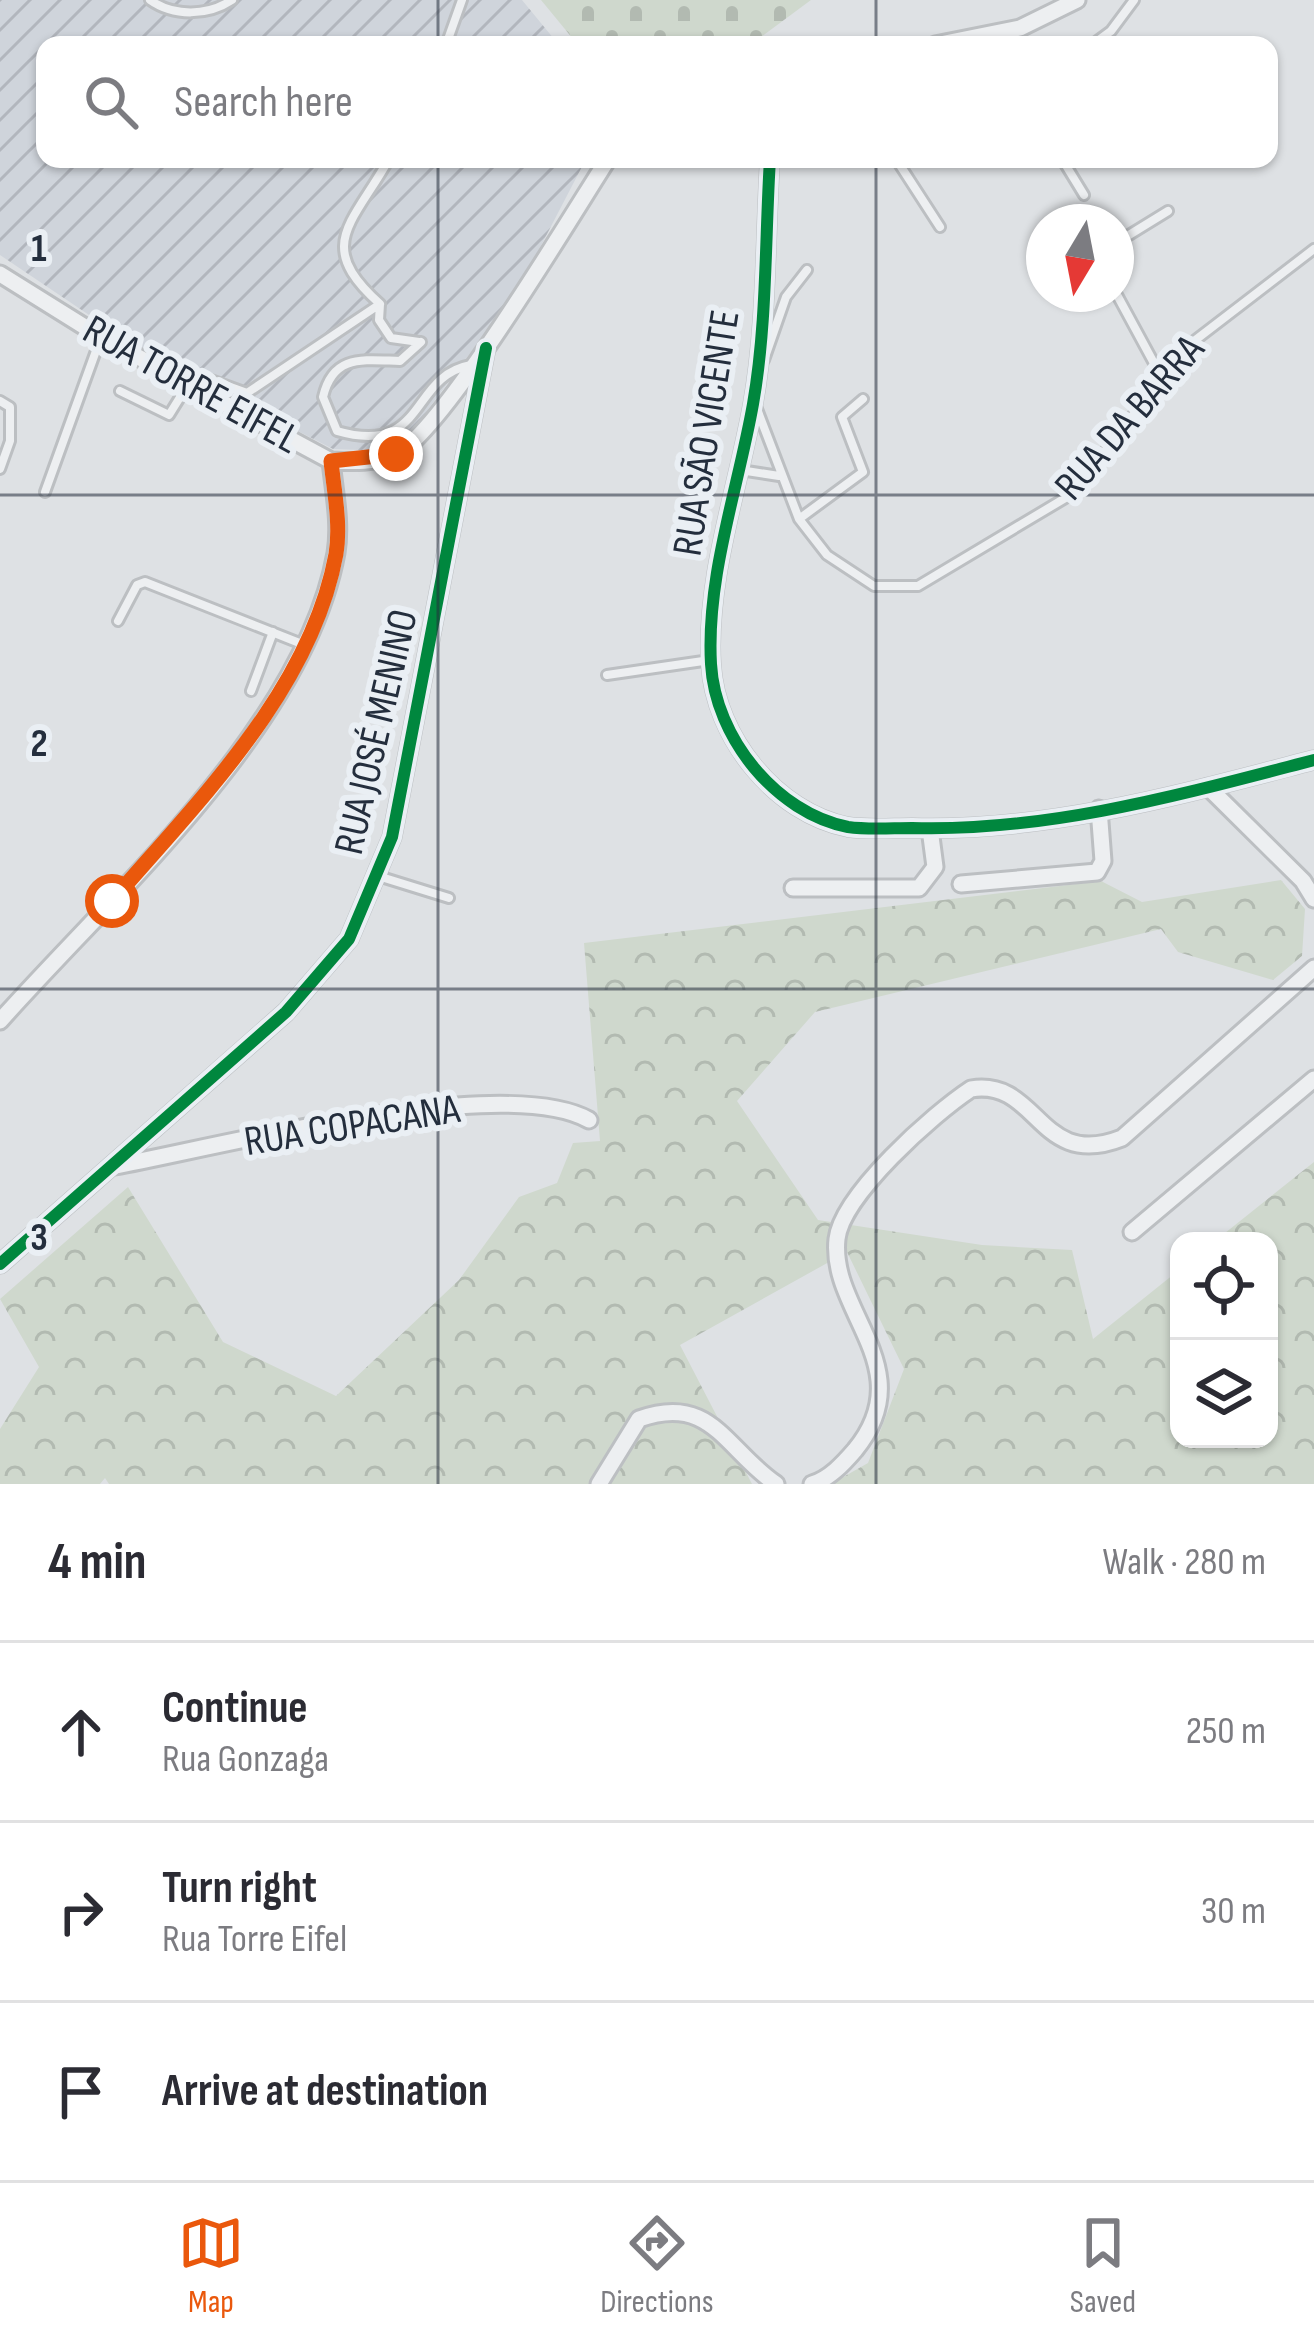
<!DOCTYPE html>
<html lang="en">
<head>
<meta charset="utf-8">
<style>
	:root { --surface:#fff; --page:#f2f2f3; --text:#2b2b33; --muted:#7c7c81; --line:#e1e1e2; --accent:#ea580c }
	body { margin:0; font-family:"Sofia Sans Condensed",sans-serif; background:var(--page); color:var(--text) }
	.controls { position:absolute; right:36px; bottom:36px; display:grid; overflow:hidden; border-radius:24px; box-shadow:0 3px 9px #0004 }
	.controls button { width:108px; height:108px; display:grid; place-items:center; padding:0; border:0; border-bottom:3px solid var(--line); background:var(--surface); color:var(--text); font:60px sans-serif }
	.compass { position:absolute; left:1026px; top:204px; width:108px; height:108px; border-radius:50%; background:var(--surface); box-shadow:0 3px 9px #0004; rotate:190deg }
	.stop { position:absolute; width:36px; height:36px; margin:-27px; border:9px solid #ea580c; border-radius:50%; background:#fff }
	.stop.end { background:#ea580c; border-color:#fff; box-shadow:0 3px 12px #0008 }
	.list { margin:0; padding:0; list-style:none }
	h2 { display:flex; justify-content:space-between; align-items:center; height:156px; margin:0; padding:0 48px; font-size:51px }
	h2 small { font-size:39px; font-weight:400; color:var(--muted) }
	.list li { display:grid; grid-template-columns:78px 1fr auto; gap:36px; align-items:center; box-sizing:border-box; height:180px; padding:0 48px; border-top:3px solid var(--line) }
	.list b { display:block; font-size:45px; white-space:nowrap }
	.list p { margin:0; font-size:39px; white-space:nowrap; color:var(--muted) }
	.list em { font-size:39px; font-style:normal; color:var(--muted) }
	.icon { flex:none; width:66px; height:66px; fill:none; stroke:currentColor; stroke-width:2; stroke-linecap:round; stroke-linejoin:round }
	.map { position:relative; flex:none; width:1314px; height:1484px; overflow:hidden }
	.search { position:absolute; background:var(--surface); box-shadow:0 3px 9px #0004; left:36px; right:36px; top:36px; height:132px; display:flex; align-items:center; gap:30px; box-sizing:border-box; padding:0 42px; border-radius:24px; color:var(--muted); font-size:45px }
	.sheet { height:696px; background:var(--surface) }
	nav { display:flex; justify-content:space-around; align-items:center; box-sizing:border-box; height:168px; border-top:3px solid var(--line); background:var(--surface); font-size:33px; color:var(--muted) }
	nav a { display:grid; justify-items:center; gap:6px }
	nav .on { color:var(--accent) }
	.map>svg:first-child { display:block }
	.industrial { fill:url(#industrial-furrows) }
	.forest { fill:url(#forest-crowns) }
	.cemetery { fill:url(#cemetery-stones) }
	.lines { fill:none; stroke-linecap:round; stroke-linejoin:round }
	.service-casing { stroke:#bcbfc2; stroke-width:14 }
	.minor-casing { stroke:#bcbfc2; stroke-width:21 }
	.service { stroke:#edeff1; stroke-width:8 }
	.minor { stroke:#edeff1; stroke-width:15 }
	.cycleway-casing { stroke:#eaeff4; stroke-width:20 }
	.cycleway { stroke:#00873e; stroke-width:12 }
	.route { stroke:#ea580c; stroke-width:15 }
	.grid { fill:none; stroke:#242e3d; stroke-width:3; stroke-opacity:0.55 }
	.labels { text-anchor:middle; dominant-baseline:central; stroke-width:12; stroke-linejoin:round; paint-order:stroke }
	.street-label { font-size:42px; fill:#242e3d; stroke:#eaeff4 }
	.grid-label { font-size:39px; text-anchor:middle; font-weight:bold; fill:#242e3d; stroke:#eaeff4; stroke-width:12; stroke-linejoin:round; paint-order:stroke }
</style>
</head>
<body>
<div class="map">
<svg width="1314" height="1484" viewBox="0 0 1314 1484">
	<defs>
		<pattern id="industrial-furrows" width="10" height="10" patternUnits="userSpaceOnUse" patternTransform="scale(3)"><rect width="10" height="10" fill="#cfd4db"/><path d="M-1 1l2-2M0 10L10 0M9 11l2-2" fill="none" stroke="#b2b6bd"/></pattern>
		<pattern id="forest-crowns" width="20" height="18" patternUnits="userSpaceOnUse" patternTransform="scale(3)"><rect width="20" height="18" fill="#cfd8cd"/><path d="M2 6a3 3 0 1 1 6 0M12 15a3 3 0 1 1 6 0" fill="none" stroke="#b2bab1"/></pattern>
		<pattern id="cemetery-stones" width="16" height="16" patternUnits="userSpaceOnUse" patternTransform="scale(3)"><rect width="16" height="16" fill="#cfd8cd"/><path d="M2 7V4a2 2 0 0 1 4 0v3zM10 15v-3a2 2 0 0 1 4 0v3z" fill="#b2bab1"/></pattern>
	</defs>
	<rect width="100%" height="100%" fill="#dee1e4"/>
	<path class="industrial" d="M0,0H522L559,45H45V159H586L519,288L408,436L390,451L333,449L144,352L0,255Z"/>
	<path class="forest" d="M1281,880L1305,909L1302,956L1273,980L1178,952L1161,929L815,1012L737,1101L818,1220L982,1245L1072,1250L1093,1339L1179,1270V1439H1269V1241H1215L1314,1162V1484H831L868,1463L904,1369L847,1252L680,1345L752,1484H109L105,1478L100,1484H0V1429L39,1367L0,1299L128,1187L223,1342L336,1396L459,1280L519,1197L557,1183L573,1143L600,1141L584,943L1101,881L1142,902Z"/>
	<path class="cemetery" d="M541,0H811L750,45H578Z"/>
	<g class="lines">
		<g class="service-casing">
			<path id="service" d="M150,0C174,17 208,16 232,0
				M446,45L462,0
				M1092,45L1111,31L1134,0
				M389,159C352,225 314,245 380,304L379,320L391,338L419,342
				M896,159L940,227
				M1062,159L1084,195
				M1116,243L1168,211
				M1116,293L1162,378
				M421,342L400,361C363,360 333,354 323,397L337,431C427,457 409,376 471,365
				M156,360L247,393L380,304
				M764,360L786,297L807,270
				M120,391L169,415L187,386
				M0,401L10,407V441L0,469
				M757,409L799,519L827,555L874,586H918L1072,494L1185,348L1314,249
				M740,470L779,476
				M45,492L101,337
				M799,519L863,472L842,417L863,399
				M118,621L137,585L145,582L302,644
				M607,675L710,660
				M251,691L273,632
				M378,876L449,898"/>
		</g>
		<g class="minor-casing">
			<path id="minor" d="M935,45L1020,28L1077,0
				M770,159C765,239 767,325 753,404C738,489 706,577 711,664C715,737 776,813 848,827C868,830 892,828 912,828C1048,832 1183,794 1314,760
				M0,274L101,337L331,461C352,462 376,463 396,454C442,433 573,213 608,159
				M1208,787L1303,881L1314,899
				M961,884L1097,872L1103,861L1099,809
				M793,888H919L935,867L930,829
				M0,1021C113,894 305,725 336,553C341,523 334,491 331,461
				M115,1166C218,1147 504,1072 589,1120
				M1132,1232L1314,1079
				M0,1264L286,1012L349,939L392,837L486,348
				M599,1484L639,1419C711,1393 725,1449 776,1484
				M812,1484C829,1479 843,1464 855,1450C922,1368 829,1312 837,1239C842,1195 933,1114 971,1089C1039,1078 1038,1171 1122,1138L1314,968"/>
		</g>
		<use href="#service" class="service"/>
		<use href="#minor" class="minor"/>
		<g class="cycleway-casing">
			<path id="cycleway" d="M770,159C765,239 767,325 753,404C738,489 706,577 711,664C715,737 776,813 848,827C868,830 892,828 912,828C1048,832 1183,794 1314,760
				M0,1264L286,1012L349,939L392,837L486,348"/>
		</g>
		<use href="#cycleway" class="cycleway"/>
	</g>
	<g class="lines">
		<path class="route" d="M112,901C199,800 311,690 336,554C341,524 334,491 331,461L396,454"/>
	</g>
	<path class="grid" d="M438,0V45M876,0V45M438,159V1484M876,159V1484M0,495H1314M0,989H1314"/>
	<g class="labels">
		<g class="street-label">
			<text transform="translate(191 385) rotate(29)">RUA TORRE EIFEL</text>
			<text transform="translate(1130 418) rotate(-49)">RUA DA BARRA</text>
			<text transform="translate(707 433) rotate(-81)">RUA SÃO VICENTE</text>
			<text transform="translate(377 732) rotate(-77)">RUA JOSÉ MENINO</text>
			<text transform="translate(352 1126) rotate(-9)">RUA COPACANA</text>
		</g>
	</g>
	<g class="grid-label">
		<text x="39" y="261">1</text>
		<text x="39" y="756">2</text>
		<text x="39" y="1250">3</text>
	</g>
</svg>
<div class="controls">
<button><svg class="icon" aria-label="locate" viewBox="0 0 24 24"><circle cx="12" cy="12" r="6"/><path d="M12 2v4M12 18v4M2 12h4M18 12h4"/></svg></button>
<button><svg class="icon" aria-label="layers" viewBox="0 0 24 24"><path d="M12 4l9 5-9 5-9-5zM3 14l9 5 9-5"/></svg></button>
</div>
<svg class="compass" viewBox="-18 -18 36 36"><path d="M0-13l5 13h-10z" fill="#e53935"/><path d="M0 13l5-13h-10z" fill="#7c7c81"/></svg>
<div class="stop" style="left:112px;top:901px"></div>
<div class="stop end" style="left:396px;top:454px"></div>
<div class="search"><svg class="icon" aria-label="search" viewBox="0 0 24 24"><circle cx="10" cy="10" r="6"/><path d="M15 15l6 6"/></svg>Search here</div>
</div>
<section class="sheet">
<h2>4 min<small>Walk · 280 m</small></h2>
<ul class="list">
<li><svg class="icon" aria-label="ahead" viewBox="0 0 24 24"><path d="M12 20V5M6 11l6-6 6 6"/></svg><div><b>Continue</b><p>Rua Gonzaga</p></div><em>250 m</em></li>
<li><svg class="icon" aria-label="right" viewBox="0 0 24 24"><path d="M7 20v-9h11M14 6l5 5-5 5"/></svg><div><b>Turn right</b><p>Rua Torre Eifel</p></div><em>30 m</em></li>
<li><svg class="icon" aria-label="arrive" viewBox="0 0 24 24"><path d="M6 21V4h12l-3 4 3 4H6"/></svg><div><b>Arrive at destination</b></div></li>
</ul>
</section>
<nav>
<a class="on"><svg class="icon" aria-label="map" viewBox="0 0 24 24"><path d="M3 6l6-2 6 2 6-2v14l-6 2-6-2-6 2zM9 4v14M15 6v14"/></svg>Map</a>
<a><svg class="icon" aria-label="directions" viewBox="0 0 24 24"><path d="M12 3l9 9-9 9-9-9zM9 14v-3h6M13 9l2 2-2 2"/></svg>Directions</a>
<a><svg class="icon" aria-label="saved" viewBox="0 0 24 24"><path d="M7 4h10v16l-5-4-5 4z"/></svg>Saved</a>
</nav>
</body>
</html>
